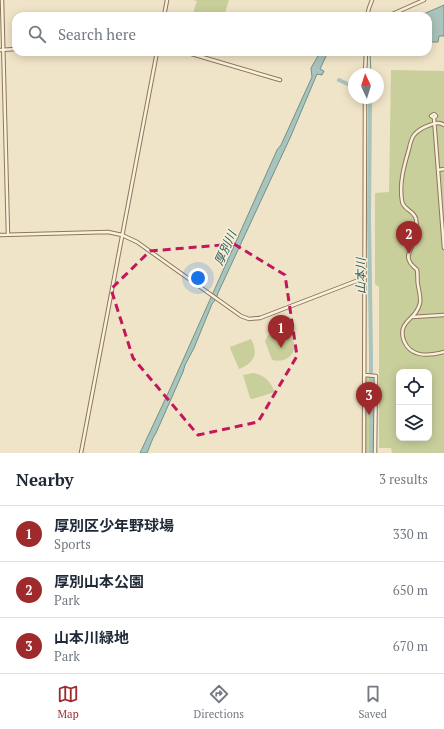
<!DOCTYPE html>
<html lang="en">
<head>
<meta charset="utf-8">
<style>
	:root { --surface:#fff; --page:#f6f6f7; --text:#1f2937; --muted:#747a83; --line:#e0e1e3; --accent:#9e2a2b }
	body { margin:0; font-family:"PT Serif","Noto Sans JP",serif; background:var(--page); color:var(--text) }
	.controls { position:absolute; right:12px; bottom:12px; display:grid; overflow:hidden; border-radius:8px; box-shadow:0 2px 10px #0003 }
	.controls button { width:36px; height:36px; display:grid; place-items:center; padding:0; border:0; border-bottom:1px solid var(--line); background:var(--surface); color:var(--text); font:20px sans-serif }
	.compass { position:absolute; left:348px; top:68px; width:36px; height:36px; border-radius:50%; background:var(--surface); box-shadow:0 2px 10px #0003; rotate:356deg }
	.you { position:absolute; left:198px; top:278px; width:14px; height:14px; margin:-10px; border:3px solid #fff; border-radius:50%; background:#1a73e8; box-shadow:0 0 0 6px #1a73e833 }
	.badge { display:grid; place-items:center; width:26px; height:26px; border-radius:50%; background:var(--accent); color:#fff; font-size:13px; font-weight:700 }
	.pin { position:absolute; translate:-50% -33px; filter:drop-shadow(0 1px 2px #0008) }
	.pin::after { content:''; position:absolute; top:21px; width:14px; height:12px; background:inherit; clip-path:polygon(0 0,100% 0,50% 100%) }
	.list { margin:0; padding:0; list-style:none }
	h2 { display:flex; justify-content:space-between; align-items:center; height:52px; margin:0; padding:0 16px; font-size:17px }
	h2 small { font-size:13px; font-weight:400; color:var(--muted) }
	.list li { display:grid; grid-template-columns:26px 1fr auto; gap:12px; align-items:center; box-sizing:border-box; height:56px; padding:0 16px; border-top:1px solid var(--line) }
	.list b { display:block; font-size:15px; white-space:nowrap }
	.list p { margin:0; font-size:13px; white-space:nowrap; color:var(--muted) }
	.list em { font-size:13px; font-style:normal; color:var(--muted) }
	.icon { flex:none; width:22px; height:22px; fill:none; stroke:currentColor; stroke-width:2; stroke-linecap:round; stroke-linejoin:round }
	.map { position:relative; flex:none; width:444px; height:453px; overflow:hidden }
	.search { position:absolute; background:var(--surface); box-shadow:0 2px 10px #0003; left:12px; right:12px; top:12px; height:44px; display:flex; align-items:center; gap:10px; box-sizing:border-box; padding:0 14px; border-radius:12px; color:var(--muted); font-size:15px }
	.sheet { height:220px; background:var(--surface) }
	nav { display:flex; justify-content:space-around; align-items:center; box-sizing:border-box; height:56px; border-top:1px solid var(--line); background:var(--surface); font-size:11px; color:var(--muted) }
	nav a { display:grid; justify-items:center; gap:2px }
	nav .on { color:var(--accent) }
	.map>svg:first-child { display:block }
	.green { fill:#c9cf9b; fill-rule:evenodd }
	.water { fill:#a9c4bc; stroke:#6f938a }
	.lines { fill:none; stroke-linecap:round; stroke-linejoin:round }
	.stream { stroke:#6f938a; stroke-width:1 }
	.river { stroke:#a9c4bc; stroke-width:4 }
	.minor-casing { stroke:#8d765c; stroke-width:4.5 }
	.minor { stroke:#faf1dc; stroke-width:2.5 }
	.marked { fill:none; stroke:#c2185b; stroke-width:3; stroke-dasharray:8 5; stroke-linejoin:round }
	.labels { text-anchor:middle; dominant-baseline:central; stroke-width:3; stroke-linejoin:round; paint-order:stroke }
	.water-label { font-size:12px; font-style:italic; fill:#2f5d5a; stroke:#f7eed8 }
</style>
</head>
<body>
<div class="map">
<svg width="444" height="453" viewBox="0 0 444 453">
	<rect width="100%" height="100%" fill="#f0e4c8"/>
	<path class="green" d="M193,0H229L224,16H192L197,1Z
		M391,70L444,71V453H392L391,448H379V287L375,284V193L389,192ZM399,372H429V438H399Z
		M268,335H290C301,350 289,364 272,360L265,341Z
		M251,339C259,354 254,363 239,369L230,348V347Z
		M253,373C265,375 270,381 275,392L252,399L250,398L243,375Z
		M365,377H374L373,453H365Z"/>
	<path class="water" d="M444,5V36H439L438,42H429L428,45V16H419Z
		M321,52H328L320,69L324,71L322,75L317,74L290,138L218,293C217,298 215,300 212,304L194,348L185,365L183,372L156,433C152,439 150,446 147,453H140L170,389L277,150L281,145L312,77L311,68L318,56Z"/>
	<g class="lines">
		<path class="stream" d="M370,52L371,74"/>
		<path class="river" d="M339,80L354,87
			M370,98L369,218L371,356V453"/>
		<g class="minor-casing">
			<path id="minor" d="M2,0L8,235
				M164,16L167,0
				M367,16L369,8L372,0
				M388,16L424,0
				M0,50L16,49
				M185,52L280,80
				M365,74L366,52
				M434,118L436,116L434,114L431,116L434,118L444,248
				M444,125C440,122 434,123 430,125C424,127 418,130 414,135C411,139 410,144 409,149C404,166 399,183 402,201C403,210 414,210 416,219C417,224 417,236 415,240C413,247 406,253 409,260C410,265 414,266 417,270C418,275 417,280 418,285C419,291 421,297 420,303C417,316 409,317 404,326C402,330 402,336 404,341C411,358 429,356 444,352
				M438,170L444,169
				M0,235L108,232L122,235L137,242L241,316L249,319L260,318L364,278
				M412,317L444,315
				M365,375L376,376L375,453
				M81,453L157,52
				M364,453L365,98"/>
		</g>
		<use href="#minor" class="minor"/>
	</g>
	<path class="marked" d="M234,244L285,275L297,356L258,422L198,435L133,358L111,289L150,251Z"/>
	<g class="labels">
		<g class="water-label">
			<text transform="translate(225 248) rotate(-66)">厚別川</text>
			<text transform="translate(360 276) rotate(-90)">山本川</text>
		</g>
	</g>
</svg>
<div class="controls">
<button><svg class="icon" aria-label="locate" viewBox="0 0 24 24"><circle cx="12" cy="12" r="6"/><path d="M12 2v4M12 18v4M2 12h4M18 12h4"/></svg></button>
<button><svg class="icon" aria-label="layers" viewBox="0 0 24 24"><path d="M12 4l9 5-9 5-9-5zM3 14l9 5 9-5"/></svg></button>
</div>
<svg class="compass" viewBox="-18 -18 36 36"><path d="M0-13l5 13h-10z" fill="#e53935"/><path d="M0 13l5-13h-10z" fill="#747a83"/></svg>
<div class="you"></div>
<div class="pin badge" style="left:281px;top:348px">1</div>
<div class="pin badge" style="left:409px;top:254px">2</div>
<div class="pin badge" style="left:369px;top:415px">3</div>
<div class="search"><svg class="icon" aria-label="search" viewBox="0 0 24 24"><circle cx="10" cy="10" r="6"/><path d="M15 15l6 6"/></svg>Search here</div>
</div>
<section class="sheet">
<h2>Nearby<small>3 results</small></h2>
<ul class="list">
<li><span class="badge">1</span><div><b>厚別区少年野球場</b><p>Sports</p></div><em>330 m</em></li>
<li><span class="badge">2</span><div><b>厚別山本公園</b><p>Park</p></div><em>650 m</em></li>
<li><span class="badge">3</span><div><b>山本川緑地</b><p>Park</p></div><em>670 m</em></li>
</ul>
</section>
<nav>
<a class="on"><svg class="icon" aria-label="map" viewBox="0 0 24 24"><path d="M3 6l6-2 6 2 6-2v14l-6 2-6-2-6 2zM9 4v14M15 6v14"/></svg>Map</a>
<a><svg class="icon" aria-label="directions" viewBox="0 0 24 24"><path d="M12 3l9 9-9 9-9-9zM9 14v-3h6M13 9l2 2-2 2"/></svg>Directions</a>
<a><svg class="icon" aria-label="saved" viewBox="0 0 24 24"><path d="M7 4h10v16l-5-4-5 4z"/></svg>Saved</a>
</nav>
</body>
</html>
